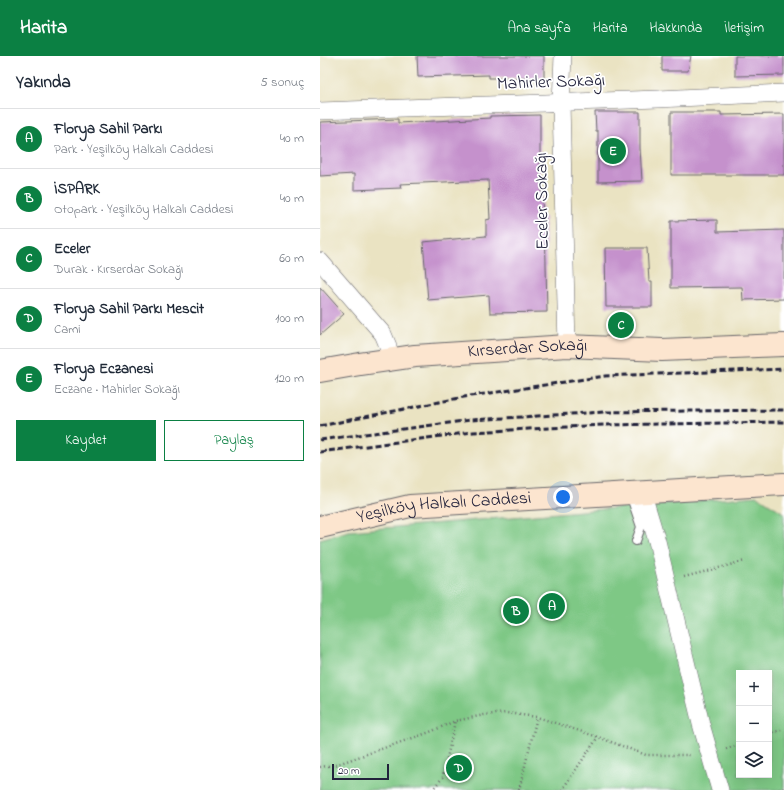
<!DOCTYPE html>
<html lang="tr">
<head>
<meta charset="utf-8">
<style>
	:root { --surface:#fff; --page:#f6f6f7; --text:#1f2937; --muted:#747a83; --line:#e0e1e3; --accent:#0b8043 }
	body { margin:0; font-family:"Indie Flower",sans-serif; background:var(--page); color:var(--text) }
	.controls { position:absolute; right:12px; bottom:12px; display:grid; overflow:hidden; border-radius:0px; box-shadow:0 4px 16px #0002 }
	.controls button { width:36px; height:36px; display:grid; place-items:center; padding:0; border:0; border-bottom:1px solid var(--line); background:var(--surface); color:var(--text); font:20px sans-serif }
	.scale { position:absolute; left:12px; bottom:10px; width:57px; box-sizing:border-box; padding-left:4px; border:2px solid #22223b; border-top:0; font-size:11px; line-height:14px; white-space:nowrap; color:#22223b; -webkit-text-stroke:3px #fff; paint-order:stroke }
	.you { position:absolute; left:243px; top:441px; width:14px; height:14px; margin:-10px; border:3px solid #fff; border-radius:50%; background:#1a73e8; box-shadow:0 0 0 6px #1a73e833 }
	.badge { display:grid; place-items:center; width:26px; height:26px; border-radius:50%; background:var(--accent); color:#fff; font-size:13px; font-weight:700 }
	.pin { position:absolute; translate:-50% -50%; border:2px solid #fff; box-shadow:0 1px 4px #0006 }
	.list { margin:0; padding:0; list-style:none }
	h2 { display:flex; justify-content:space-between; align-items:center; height:52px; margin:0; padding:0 16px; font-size:17px }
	h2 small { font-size:13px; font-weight:400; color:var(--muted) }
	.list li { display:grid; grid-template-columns:26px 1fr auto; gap:12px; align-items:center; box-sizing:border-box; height:60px; padding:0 16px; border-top:1px solid var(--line) }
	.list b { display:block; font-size:15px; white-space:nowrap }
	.list p { margin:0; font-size:13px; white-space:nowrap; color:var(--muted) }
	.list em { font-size:13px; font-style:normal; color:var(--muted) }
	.actions { display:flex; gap:8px; padding:12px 16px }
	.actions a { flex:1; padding:9px 0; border:1px solid var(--accent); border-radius:0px; text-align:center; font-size:14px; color:var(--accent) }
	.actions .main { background:var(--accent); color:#fff }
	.icon { flex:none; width:22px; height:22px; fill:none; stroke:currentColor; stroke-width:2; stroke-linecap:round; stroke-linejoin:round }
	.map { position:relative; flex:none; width:464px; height:734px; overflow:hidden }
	header { display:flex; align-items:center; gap:24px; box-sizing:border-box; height:56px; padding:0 20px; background:var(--accent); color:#fff }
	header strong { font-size:19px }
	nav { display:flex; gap:22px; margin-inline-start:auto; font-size:14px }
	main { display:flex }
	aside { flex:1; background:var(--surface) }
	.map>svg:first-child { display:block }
	.green { fill:#7ec885; stroke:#507560; fill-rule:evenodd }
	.building { fill:#c591cc }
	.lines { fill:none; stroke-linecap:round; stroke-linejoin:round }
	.lane-casing { stroke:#68666a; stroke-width:10 }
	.street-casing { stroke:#68666a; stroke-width:18 }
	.secondary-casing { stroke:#68666a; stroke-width:24 }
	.path { stroke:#68666a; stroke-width:2.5; stroke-dasharray:1 3; stroke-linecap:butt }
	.lane { stroke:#fff; stroke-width:8 }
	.street { stroke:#fff; stroke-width:17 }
	.secondary { stroke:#fce5cf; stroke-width:22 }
	.rail { stroke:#22223b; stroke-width:3; stroke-dasharray:6 3; stroke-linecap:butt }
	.labels { text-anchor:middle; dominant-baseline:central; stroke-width:3.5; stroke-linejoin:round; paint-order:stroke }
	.street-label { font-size:18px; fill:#22223b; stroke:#fff }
</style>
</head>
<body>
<header>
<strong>Harita</strong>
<nav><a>Ana sayfa</a><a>Harita</a><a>Hakkında</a><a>İletişim</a></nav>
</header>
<main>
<aside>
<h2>Yakında<small>5 sonuç</small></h2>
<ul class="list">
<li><span class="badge">A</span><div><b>Florya Sahil Parkı</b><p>Park · Yeşilköy Halkalı Caddesi</p></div><em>40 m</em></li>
<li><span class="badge">B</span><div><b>İSPARK</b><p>Otopark · Yeşilköy Halkalı Caddesi</p></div><em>40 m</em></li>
<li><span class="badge">C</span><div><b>Eceler</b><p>Durak · Kırserdar Sokağı</p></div><em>60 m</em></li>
<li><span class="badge">D</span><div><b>Florya Sahil Parkı Mescit</b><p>Cami</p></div><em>100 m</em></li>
<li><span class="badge">E</span><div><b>Florya Eczanesi</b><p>Eczane · Mahirler Sokağı</p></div><em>120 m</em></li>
</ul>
<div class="actions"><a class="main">Kaydet</a><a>Paylaş</a></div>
</aside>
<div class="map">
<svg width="464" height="734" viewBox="0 0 464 734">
	<rect width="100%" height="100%" fill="#fff"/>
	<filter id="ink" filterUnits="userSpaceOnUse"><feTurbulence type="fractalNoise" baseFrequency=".025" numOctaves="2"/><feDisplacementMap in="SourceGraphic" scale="8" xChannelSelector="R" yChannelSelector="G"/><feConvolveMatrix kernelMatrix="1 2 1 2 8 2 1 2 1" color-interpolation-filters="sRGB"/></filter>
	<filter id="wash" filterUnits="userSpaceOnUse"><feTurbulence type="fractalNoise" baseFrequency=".012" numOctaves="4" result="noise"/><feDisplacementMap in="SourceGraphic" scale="16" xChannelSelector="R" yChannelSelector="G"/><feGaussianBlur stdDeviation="0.9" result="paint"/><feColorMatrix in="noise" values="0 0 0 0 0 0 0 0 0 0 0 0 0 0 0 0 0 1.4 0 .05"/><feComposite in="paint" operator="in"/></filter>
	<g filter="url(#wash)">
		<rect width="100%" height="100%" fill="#eae3c2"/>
		<path class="green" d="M437,440L464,457V734H0V483L29,475ZM419,617H449V719H419Z"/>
		<g id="blocks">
			<path class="building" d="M97,0H224V22H169V19L98,21Z
				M342,0H371L368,15H342Z
				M415,0H464V19L415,20Z
				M275,56H320V92L322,125L278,126V75H276Z
				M351,56H401V59L464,58V119H351Z
				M220,59V106L223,161H225L227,256L170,257L169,239L108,244L103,186L166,180V164L170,163L168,124L80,128L81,132L34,134V118L0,120V66L78,63V67L170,62V60Z
				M397,164V176L464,174V243L423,244L422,231L351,232V165Z
				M285,192H327L329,226H332V251H286Z
				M0,231L24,258L0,279Z"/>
		</g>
	</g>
	<g filter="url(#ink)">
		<use href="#blocks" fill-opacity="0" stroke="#68666a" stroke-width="1"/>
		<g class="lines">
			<g class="lane-casing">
				<path id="lane" d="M310,438L321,471L316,485"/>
			</g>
			<g class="street-casing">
				<path id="street" d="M243,0L241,47L247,290
					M0,55L338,43L464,37
					M0,205L63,278L68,290L69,304
					M324,436V442L337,485L381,668L400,734"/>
			</g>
			<g class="secondary-casing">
				<g id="secondary">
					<path id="s1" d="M0,315L40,308L95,300L247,290L342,294L464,289"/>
					<path id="s2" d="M0,471L90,450L464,428"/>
				</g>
			</g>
			<path class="path" d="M364,521L425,505
				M449,678L464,673
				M406,693L419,689
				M0,711L15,709L110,676L135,665L164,659L187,657L217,661L278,681L326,699H372
				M112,734L123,721L135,665
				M199,734L217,661
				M242,734L278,681
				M459,734L464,732"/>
			<use href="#lane" class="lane"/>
			<use href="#street" class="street"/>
			<use href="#secondary" class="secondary"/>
			<path class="rail" d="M0,370L144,341L285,320L464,313
				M0,384L151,364L284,356L464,354
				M0,396L153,376L284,369L464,366"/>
		</g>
	</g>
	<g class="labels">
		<g class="street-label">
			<text transform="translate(231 27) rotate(-2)">Mahirler Sokağı</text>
			<text transform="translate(223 145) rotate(-91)">Eceler Sokağı</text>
			<text stroke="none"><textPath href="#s1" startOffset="209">Kırserdar Sokağı</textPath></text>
			<text stroke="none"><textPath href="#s2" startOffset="126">Yeşilköy Halkalı Caddesi</textPath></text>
		</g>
	</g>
</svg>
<div class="controls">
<button>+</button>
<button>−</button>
<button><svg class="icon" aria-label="layers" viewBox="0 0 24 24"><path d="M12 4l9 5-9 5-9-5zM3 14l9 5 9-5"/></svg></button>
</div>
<div class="scale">20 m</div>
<div class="you"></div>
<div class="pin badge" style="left:232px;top:550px">A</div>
<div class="pin badge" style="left:196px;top:555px">B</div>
<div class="pin badge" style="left:301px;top:269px">C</div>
<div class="pin badge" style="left:139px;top:712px">D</div>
<div class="pin badge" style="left:293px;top:95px">E</div>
</div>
</main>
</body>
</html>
